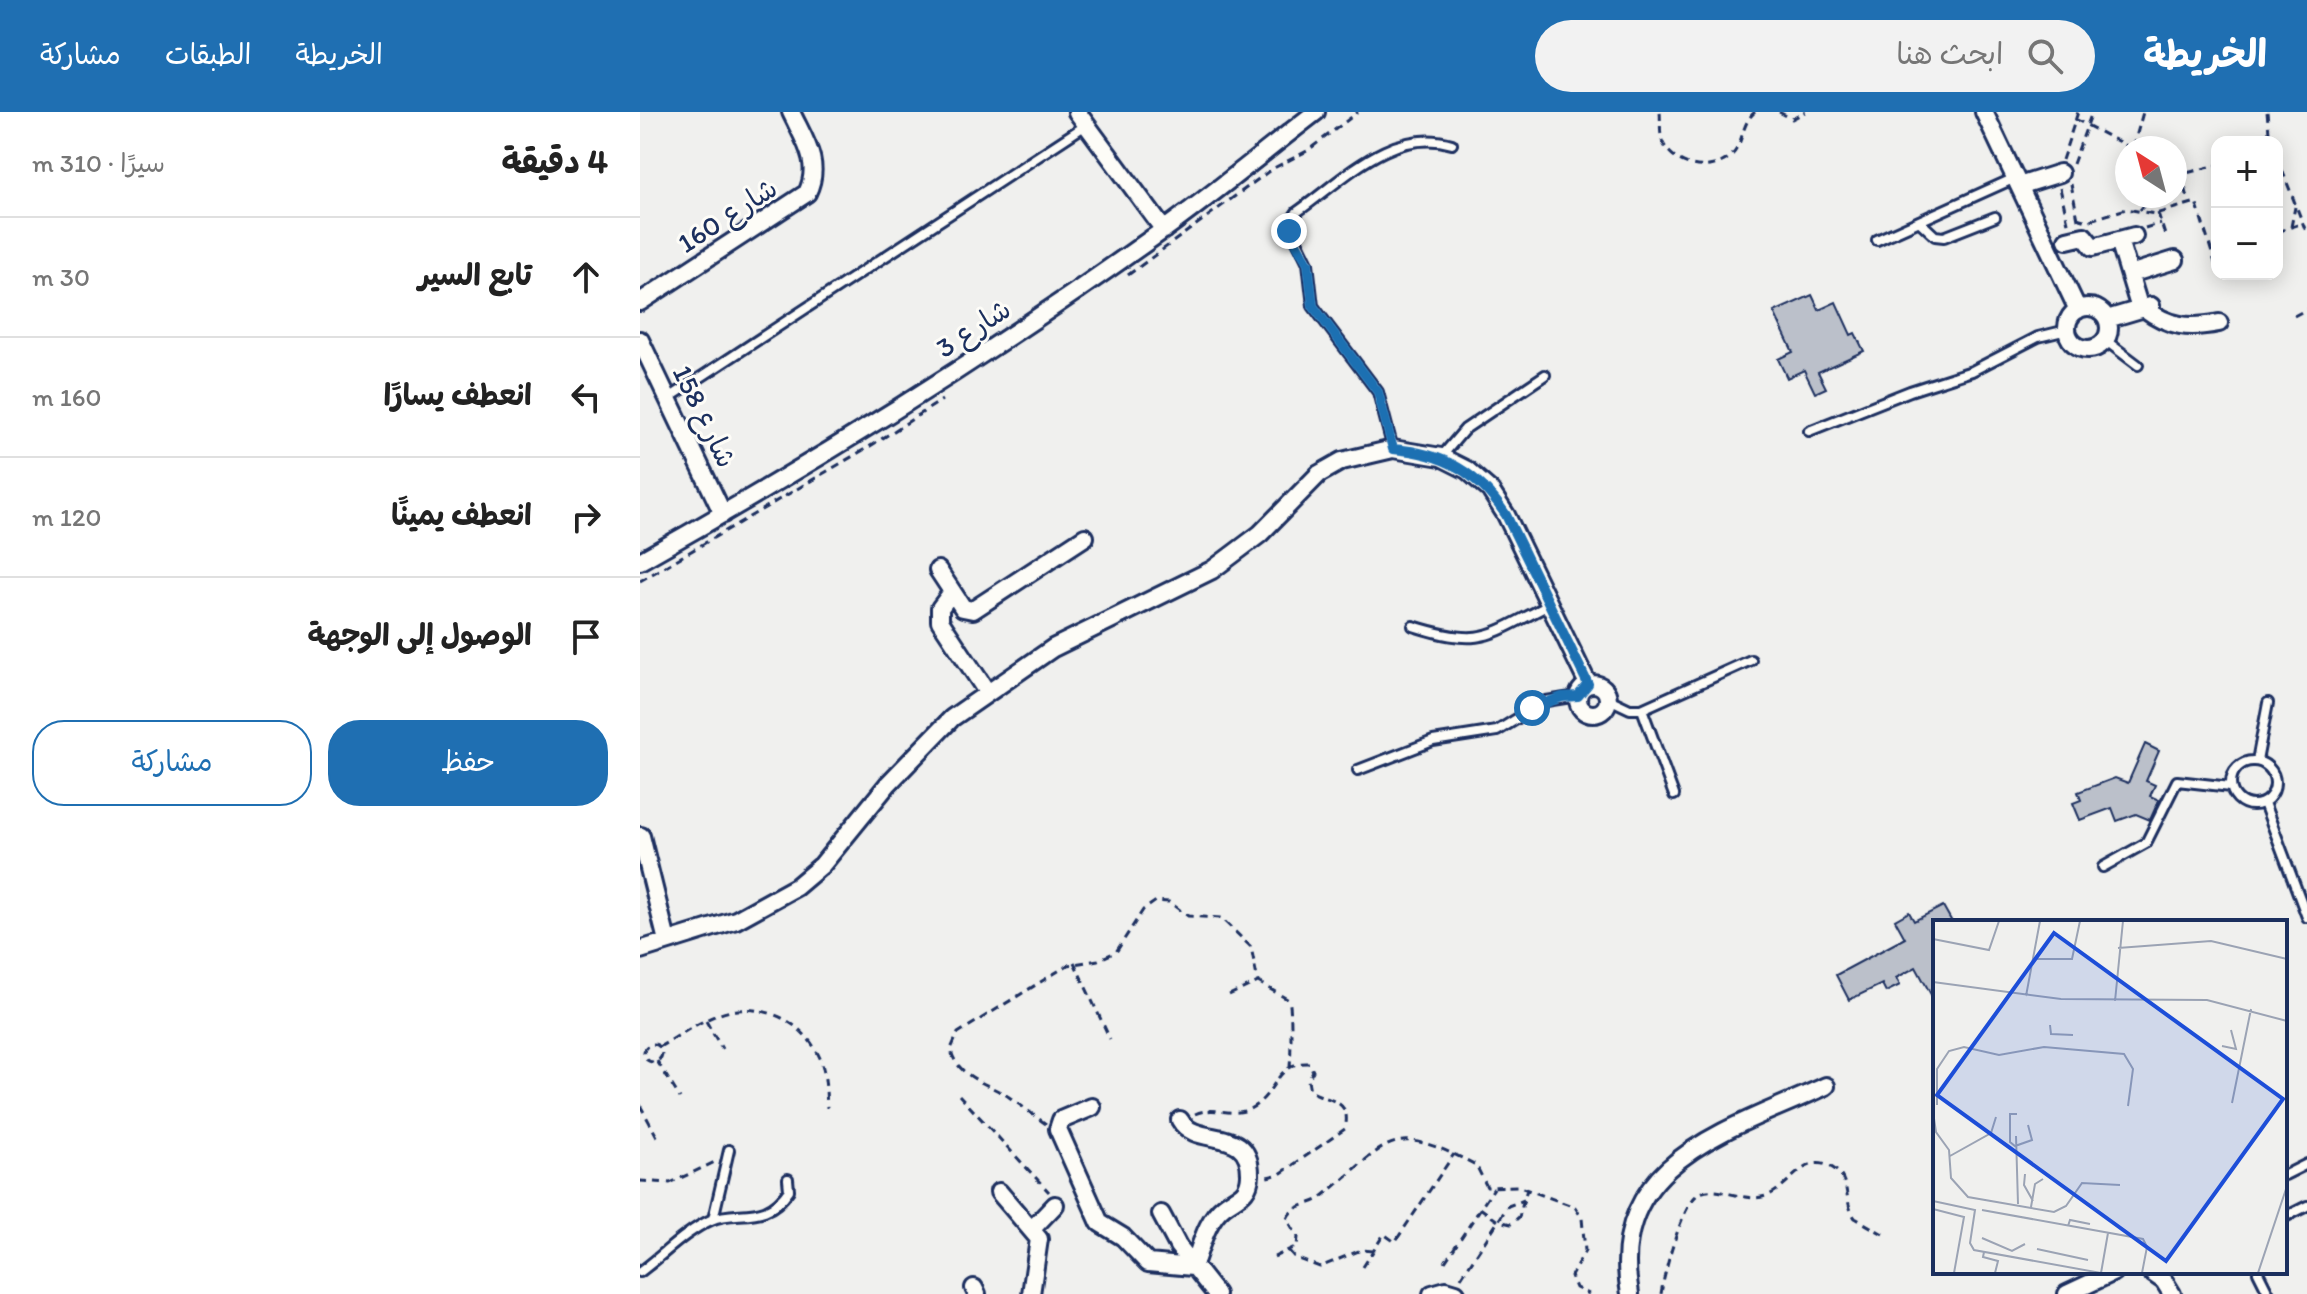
<!DOCTYPE html>
<html lang="ar">
<head>
<meta charset="utf-8">
<style>
	:root { --surface:#fff; --page:#f2f2f2; --text:#222; --muted:#767676; --line:#e0e0e0; --accent:#1f6fb2 }
	body { margin:0; font-family:Itim,"Playpen Sans Arabic",sans-serif; background:var(--page); color:var(--text); direction:rtl }
	.controls { position:absolute; right:24px; top:24px; display:grid; overflow:hidden; border-radius:16px; box-shadow:0 4px 20px #0003 }
	.controls button { width:72px; height:72px; display:grid; place-items:center; padding:0; border:0; border-bottom:2px solid var(--line); background:var(--surface); color:var(--text); font:40px sans-serif }
	.compass { position:absolute; left:1475px; top:24px; width:72px; height:72px; border-radius:50%; background:var(--surface); box-shadow:0 4px 20px #0003; rotate:324deg }
	.stop { position:absolute; width:24px; height:24px; margin:-18px; border:6px solid #1f6fb2; border-radius:50%; background:#fff }
	.stop.end { background:#1f6fb2; border-color:#fff; box-shadow:0 2px 8px #0008 }
	.list { margin:0; padding:0; list-style:none }
	h2 { display:flex; justify-content:space-between; align-items:center; height:104px; margin:0; padding:0 32px; font-size:34px }
	h2 small { font-size:26px; font-weight:400; color:var(--muted) }
	.list li { display:grid; grid-template-columns:52px 1fr auto; gap:24px; align-items:center; box-sizing:border-box; height:120px; padding:0 32px; border-top:2px solid var(--line) }
	.list b { display:block; font-size:30px; white-space:nowrap }
	.list em { font-size:26px; font-style:normal; color:var(--muted) }
	.actions { display:flex; gap:16px; padding:24px 32px }
	.actions a { flex:1; padding:18px 0; border:2px solid var(--accent); border-radius:32px; text-align:center; font-size:28px; color:var(--accent) }
	.actions .main { background:var(--accent); color:#fff }
	.icon { flex:none; width:44px; height:44px; fill:none; stroke:currentColor; stroke-width:2; stroke-linecap:round; stroke-linejoin:round }
	.map { position:relative; flex:none; width:1667px; height:1182px; overflow:hidden; direction:ltr }
	header { display:flex; align-items:center; gap:48px; box-sizing:border-box; height:112px; padding:0 40px; background:var(--accent); color:#fff }
	header strong { font-size:38px }
	nav { display:flex; gap:44px; margin-inline-start:auto; font-size:28px }
	.search { width:560px; height:72px; background:var(--page); display:flex; align-items:center; gap:20px; box-sizing:border-box; padding:0 28px; border-radius:44px; color:var(--muted); font-size:30px }
	main { display:flex }
	aside { flex:1; background:var(--surface) }
	.map>svg:first-child { display:block }
	.building { fill:#bbc0ca; stroke:#1b2f5e; stroke-width:2 }
	.lines { fill:none; stroke-linecap:round; stroke-linejoin:round }
	.service-casing { stroke:#1b2f5e; stroke-width:14 }
	.minor-casing { stroke:#1b2f5e; stroke-width:22 }
	.path { stroke:#1b2f5e; stroke-width:3; stroke-dasharray:8 6; stroke-linecap:butt }
	.service { stroke:#fdfcf7; stroke-width:8 }
	.minor { stroke:#fdfcf7; stroke-width:16 }
	.route { stroke:#1f6fb2; stroke-width:10 }
	.labels { text-anchor:middle; dominant-baseline:central; stroke-width:6; stroke-linejoin:round; paint-order:stroke }
	.street-label { font-size:28px; fill:#1b2f5e; stroke:#fdfcf7 }
	.inset-road { fill:none; stroke:#9ba3b4; stroke-width:2 }
	.view { fill:#1d4ed8; fill-opacity:0.15; stroke:#1d4ed8; stroke-width:4 }
	.inset-edge { fill:none; stroke:#1b2f5e; stroke-width:4 }
</style>
</head>
<body>
<header>
<strong>الخريطة</strong>
<div class="search"><svg class="icon" aria-label="search" viewBox="0 0 24 24"><circle cx="10" cy="10" r="6"/><path d="M15 15l6 6"/></svg>ابحث هنا</div>
<nav><a>الخريطة</a><a>الطبقات</a><a>مشاركة</a></nav>
</header>
<main>
<div class="map">
<svg width="1667" height="1182" viewBox="0 0 1667 1182">
	<rect width="100%" height="100%" fill="#f0f0ee"/>
	<filter id="ink" filterUnits="userSpaceOnUse"><feTurbulence type="fractalNoise" baseFrequency=".0125" numOctaves="2"/><feDisplacementMap in="SourceGraphic" scale="16" xChannelSelector="R" yChannelSelector="G"/><feConvolveMatrix kernelMatrix="1 2 1 2 8 2 1 2 1" color-interpolation-filters="sRGB"/></filter>
	<g filter="url(#ink)">
		<path class="building" d="M1172,183L1179,198L1196,190L1211,223L1215,221L1224,239L1178,260L1186,276L1175,281L1164,258L1147,266L1138,247L1153,240L1134,200Z
			M1505,632L1519,639L1506,669L1515,673L1510,684L1519,688L1510,708L1496,702L1477,709L1472,696L1440,708L1433,691L1441,688L1438,680L1475,666L1488,671Z
			M1303,794L1312,810H1295V890L1276,855L1256,866L1260,873L1246,880L1242,872L1209,888L1196,863L1265,826L1255,808L1269,800L1274,809Z"/>
		<g class="lines">
			<g class="service-casing">
				<path id="service" d="M1279,109L1295,124L1304,125L1355,105
					M1237,128L1375,66
					M1465,228L1498,253
					M29,286L446,13
					M1169,319L1270,279L1332,259L1398,225L1427,218
					M753,337L738,280L673,194L668,151L649,112L657,100C703,68 752,14 812,32
					M801,345L825,317L905,263
					M773,514C843,536 847,524 909,493
					M969,587L990,597H1002L1111,548
					M1002,597L1034,683
					M1591 671a22 22 0 1 1 44 0a22 22 0 1 1-44 0Z
					M1617,649L1628,591
					M718,658L793,629L857,619L906,589L938,584
					M1624,691L1667,805
					M1463,755L1506,731L1537,669L1591,675
					M1645,1063L1667,1052
					M1645,1105L1667,1094
					M73,1107L89,1038
					M0,1160C22,1144 46,1119 71,1108C98,1096 125,1114 149,1078L148,1067
					M1618,1160L1629,1182"/>
			</g>
			<g class="minor-casing">
				<path id="minor" d="M437,0L524,118
					M1344,0L1438,198
					M1379,74L1420,61
					M1427,128L1444,124L1453,135L1494,124
					M1479,128L1500,197
					M1490,162L1535,148
					M0,190L167,81C182,51 164,28 151,0
					M1427 216a21 21 0 1 1 42 0a21 21 0 1 1-42 0Z
					M1504,196C1529,215 1549,217 1579,211
					M1467,207L1511,194
					M0,228L83,402
					M0,449C180,348 355,239 522,119C575,81 625,39 676,0
					M298,458L323,496L333,498L445,425
					M312,480L300,496V509L347,580
					M938 587a15 15 0 1 1 30 0a15 15 0 1 1-30 0Z
					M1,724L27,829
					M0,838L96,808L156,775L182,753L248,672L312,606L413,536L572,458L620,422L679,362L702,349L753,337L801,345L827,358L850,378L866,403L948,572
					M452,995L421,1008L418,1017L460,1111L483,1125L508,1151L553,1155C561,1135 566,1108 584,1094C597,1084 609,1083 610,1063C611,1011 556,1037 540,1008
					M359,1080L399,1127L391,1182
					M521,1102L538,1134L576,1182
					M392,1117L415,1093
					M1511,1160L1524,1169L1532,1182
					M334,1176L337,1182
					M792,1182L806,1178L816,1181
					M990,1182C966,1049 1090,1018 1186,974
					M1427,1182L1474,1160"/>
			</g>
			<path class="path" d="M1020,0C1021,10 1019,21 1023,31C1035,55 1072,63 1092,43C1104,31 1101,11 1115,0
				M1139,0L1152,7L1165,0
				M1627,0L1630,30
				M1435,7L1491,36
				M1493,36L1503,0
				M1637,45L1667,122
				M1422,48L1438,0
				M1433,52L1452,0
				M1542,63L1549,90
				M1535,64L1577,53
				M1431,72L1438,107
				M1420,76L1429,115
				M1500,98L1513,84
				M1518,101L1525,123
				M1437,106L1447,109L1486,97L1515,102L1556,90L1577,157
				M1651,115L1655,95
				M1505,116L1521,111
				M1637,120L1663,111
				M488,163L632,57L667,39L718,0
				M1654,204L1667,197
				M0,469L232,333L302,288
				M434,850L470,927
				M589,883L618,870
				M66,909L82,937
				M4 941a9 9 0 1 1 18 0a9 9 0 1 1-18 0Z
				M19,935C39,924 59,909 80,902C120,888 163,908 180,946C186,962 186,979 187,996
				M17,949L40,986
				M319,983L409,1080
				M0,993L20,1030
				M555,1002C577,992 595,1009 616,993C636,979 638,949 669,951L673,959L668,968L670,979C690,990 712,987 705,1017L640,1062L623,1066
				M406,1012C393,1003 382,994 369,985C352,973 315,965 311,937L318,921L428,853L458,848L476,840L503,798L516,789L529,790L548,804L581,806L611,835L618,870L649,888C652,896 651,943 650,955
				M0,1069L30,1071L75,1050
				M840,1096L858,1109L871,1112L879,1105L887,1077
				M649,1139L655,1146L680,1155L721,1138L734,1139
				M634,1145L657,1134L658,1125L647,1107C653,1091 671,1094 682,1085C750,1030 748,1008 836,1053L847,1075L877,1074L935,1095L942,1106L945,1139L931,1164L936,1176L949,1182
				M805,1150L854,1076
				M723,1155L744,1122L755,1130L814,1042
				M821,1166L868,1094L884,1088
				M1021,1182C1024,1161 1041,1097 1056,1084C1073,1069 1102,1092 1126,1084C1148,1077 1163,1042 1189,1054C1213,1065 1202,1088 1215,1106L1243,1122"/>
			<use href="#service" class="service"/>
			<use href="#minor" class="minor"/>
		</g>
	</g>
	<g class="lines" filter="url(#ink)">
		<path class="route" d="M649,119L668,151L673,194L738,280L753,337C805,341 838,361 866,403L948,572L938,584L922,585L892,596"/>
	</g>
	<g class="labels">
		<g class="street-label">
			<text transform="translate(87 103) rotate(-33)">شارع 160</text>
			<text transform="translate(333 216) rotate(-33)">شارع 3</text>
			<text transform="translate(65 304) rotate(64)">شارع 158</text>
		</g>
	</g>
	<g transform="translate(1293 808)">
		<rect width="354" height="354" fill="#f0f0ee"/>
		<path class="inset-road" d="M0,19L56,30L66,1M185,28L278,21L354,39M100,39H139L147,1M0,62L128,79L274,80L354,101M93,76L107,1M182,81L190,1M117,105L118,114L140,115M289,126L303,129L298,110M299,183L318,89M4,185V149L16,131L31,127L66,135L111,127L191,134L200,149L195,186M0,192L3,212L16,230L18,258L35,277L121,292L133,286L149,263L187,265M84,194H77V222L82,226L99,220L95,205M83,216L85,284M17,236L58,213L63,197M92,254L91,265L100,281M0,281L42,290L37,323L41,330L168,353M98,287L102,264L110,259M0,289L31,297L21,353M49,290L210,319L214,327L209,353M135,306L137,300L157,304M49,318L79,331L92,324M104,329L155,340M51,332L50,337L65,341L62,353M168,353L175,313M325,353L354,266"/>
		<path class="view" d="M121,13L350,179L233,341L4,175Z"/>
		<rect width="354" height="354" class="inset-edge"/>
	</g>
</svg>
<div class="controls">
<button>+</button>
<button>−</button>
</div>
<svg class="compass" viewBox="-18 -18 36 36"><path d="M0-13l5 13h-10z" fill="#e53935"/><path d="M0 13l5-13h-10z" fill="#767676"/></svg>
<div class="stop" style="left:892px;top:596px"></div>
<div class="stop end" style="left:649px;top:119px"></div>
</div>
<aside>
<h2>4 دقيقة<small>سيرًا · 310 m</small></h2>
<ul class="list">
<li><svg class="icon" aria-label="ahead" viewBox="0 0 24 24"><path d="M12 20V5M6 11l6-6 6 6"/></svg><div><b>تابع السير</b></div><em>30 m</em></li>
<li><svg class="icon" aria-label="left" viewBox="0 0 24 24"><path d="M17 20v-9H6M10 6l-5 5 5 5"/></svg><div><b>انعطف يسارًا</b></div><em>160 m</em></li>
<li><svg class="icon" aria-label="right" viewBox="0 0 24 24"><path d="M7 20v-9h11M14 6l5 5-5 5"/></svg><div><b>انعطف يمينًا</b></div><em>120 m</em></li>
<li><svg class="icon" aria-label="arrive" viewBox="0 0 24 24"><path d="M6 21V4h12l-3 4 3 4H6"/></svg><div><b>الوصول إلى الوجهة</b></div></li>
</ul>
<div class="actions"><a class="main">حفظ</a><a>مشاركة</a></div>
</aside>
</main>
</body>
</html>
